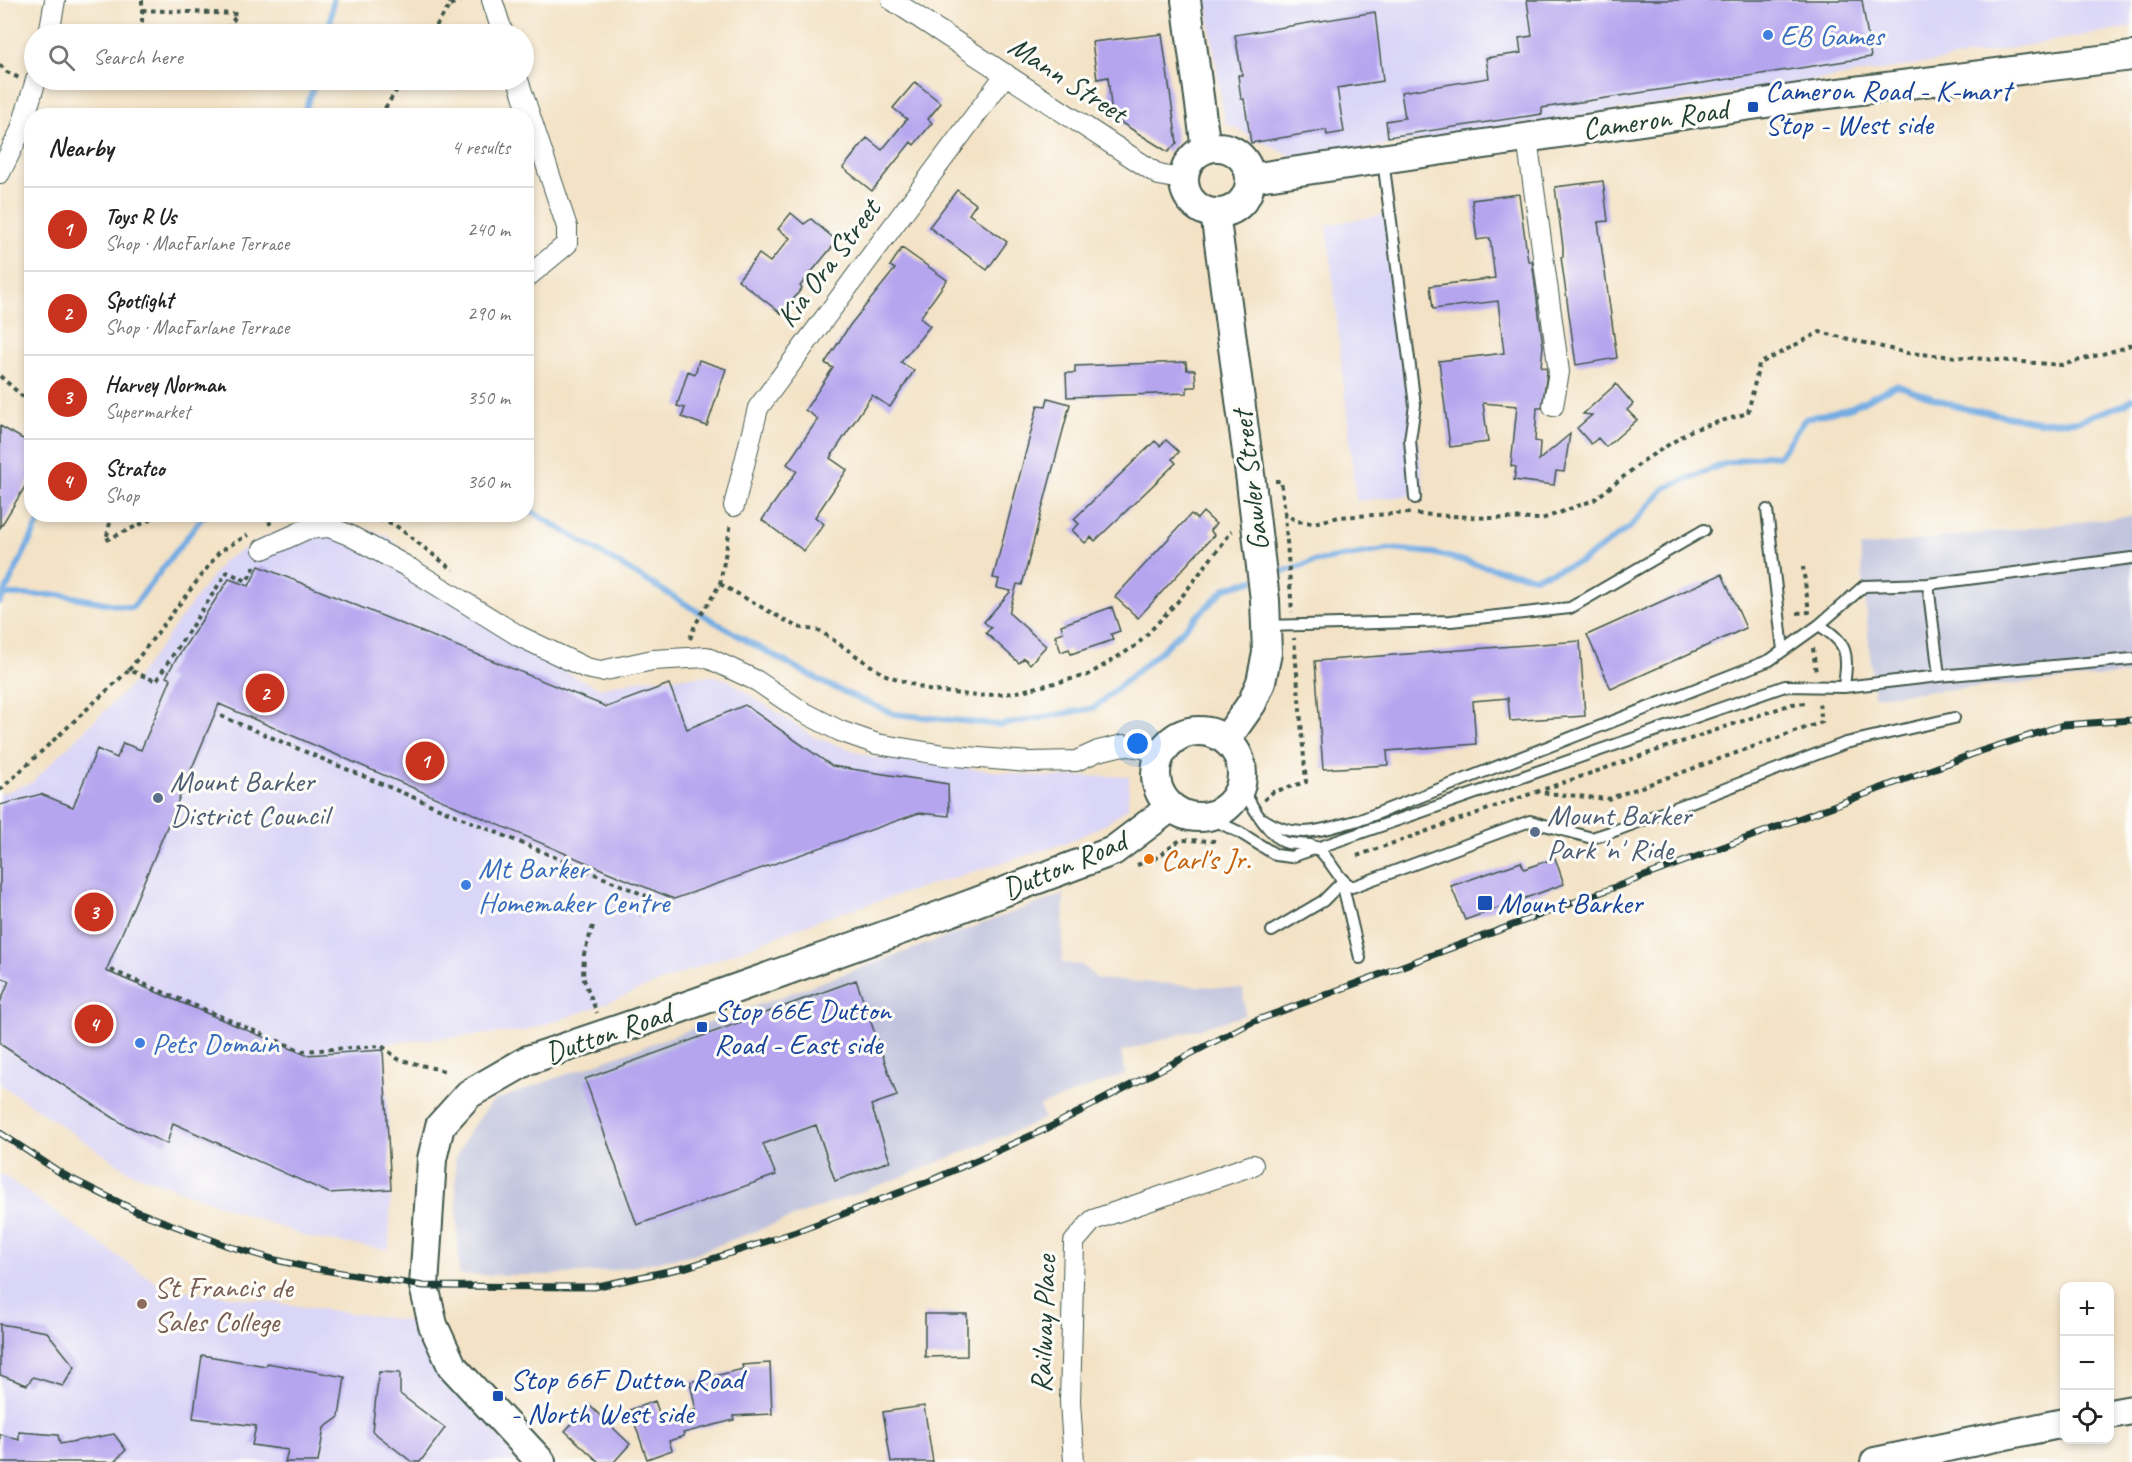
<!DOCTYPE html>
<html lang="en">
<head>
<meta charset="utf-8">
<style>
	:root { --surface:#fff; --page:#f6f6f6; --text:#222; --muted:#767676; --line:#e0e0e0; --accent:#c8321e }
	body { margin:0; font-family:Caveat,sans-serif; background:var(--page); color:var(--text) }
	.controls { position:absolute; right:18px; bottom:18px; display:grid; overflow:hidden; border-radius:12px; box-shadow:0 3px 9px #0003 }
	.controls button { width:54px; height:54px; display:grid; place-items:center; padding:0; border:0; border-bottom:2px solid var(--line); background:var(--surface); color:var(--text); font:30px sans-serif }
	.you { position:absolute; left:1138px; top:744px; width:21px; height:21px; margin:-15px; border:4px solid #fff; border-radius:50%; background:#1a73e8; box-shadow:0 0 0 9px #1a73e833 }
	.badge { display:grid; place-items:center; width:39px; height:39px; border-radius:50%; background:var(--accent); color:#fff; font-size:20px; font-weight:700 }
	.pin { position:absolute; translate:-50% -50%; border:3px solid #fff; box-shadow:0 2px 6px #0006 }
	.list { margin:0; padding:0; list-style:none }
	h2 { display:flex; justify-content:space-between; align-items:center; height:78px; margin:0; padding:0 24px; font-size:26px }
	h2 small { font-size:20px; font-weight:400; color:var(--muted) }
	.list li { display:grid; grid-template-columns:39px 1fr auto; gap:18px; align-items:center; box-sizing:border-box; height:84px; padding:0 24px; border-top:2px solid var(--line) }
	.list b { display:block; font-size:22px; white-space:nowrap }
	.list p { margin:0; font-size:20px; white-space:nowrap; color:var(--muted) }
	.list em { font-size:20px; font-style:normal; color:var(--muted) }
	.icon { flex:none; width:33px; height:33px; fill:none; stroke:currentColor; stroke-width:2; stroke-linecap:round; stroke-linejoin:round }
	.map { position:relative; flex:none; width:2132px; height:1462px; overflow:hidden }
	.search { position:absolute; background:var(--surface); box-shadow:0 3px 9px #0003; left:24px; top:24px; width:510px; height:66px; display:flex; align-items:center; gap:15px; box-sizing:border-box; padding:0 21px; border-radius:33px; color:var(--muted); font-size:22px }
	.panel { position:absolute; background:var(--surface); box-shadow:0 3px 9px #0003; left:24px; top:108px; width:510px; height:414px; border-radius:24px }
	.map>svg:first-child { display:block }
	.built { fill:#dad6f7 }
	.industrial { fill:#c0c2dd }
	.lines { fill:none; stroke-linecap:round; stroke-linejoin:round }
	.stream { stroke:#73ace3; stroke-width:6 }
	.building { fill:#b5a5ef }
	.lane-casing { stroke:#3f564a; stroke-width:14 }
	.street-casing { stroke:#3f564a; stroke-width:22 }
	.secondary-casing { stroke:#3f564a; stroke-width:32 }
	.path { stroke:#3f564a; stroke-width:4; stroke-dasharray:4.5 4.5; stroke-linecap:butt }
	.lane { stroke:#fff; stroke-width:10 }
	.street { stroke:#fff; stroke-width:20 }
	.secondary { stroke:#fff; stroke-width:28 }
	.rail-casing { stroke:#1f3d34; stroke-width:7 }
	.rail { stroke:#fdfcf7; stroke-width:4.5; stroke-dasharray:14; stroke-linecap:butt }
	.shop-dot { fill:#3f7fe0; stroke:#fdfcf7; stroke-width:2 }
	.transit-dot { fill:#1a4fb4; stroke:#fdfcf7; stroke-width:2 }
	.service-dot { fill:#5c6f8a; stroke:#fdfcf7; stroke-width:2 }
	.food-dot { fill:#e8710a; stroke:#fdfcf7; stroke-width:2 }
	.education-dot { fill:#8d6e63; stroke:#fdfcf7; stroke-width:2 }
	.labels { text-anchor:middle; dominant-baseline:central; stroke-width:6; stroke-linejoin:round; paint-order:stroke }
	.shop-label { font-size:30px; fill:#366cbe; stroke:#fdfcf7; text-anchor:start }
	.street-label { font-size:30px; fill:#1f3d34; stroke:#fdfcf7 }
	.transit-label { font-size:30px; fill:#164399; stroke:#fdfcf7; text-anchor:start }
	.service-label { font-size:30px; fill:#4e5e75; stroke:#fdfcf7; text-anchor:start }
	.food-label { font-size:30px; fill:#c56008; stroke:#fdfcf7; text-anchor:start }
	.education-label { font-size:30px; fill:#785e54; stroke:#fdfcf7; text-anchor:start }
</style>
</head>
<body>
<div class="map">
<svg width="2132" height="1462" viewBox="0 0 2132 1462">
	<rect width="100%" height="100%" fill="#fdfcf7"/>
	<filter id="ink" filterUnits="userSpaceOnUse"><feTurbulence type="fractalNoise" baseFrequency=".0167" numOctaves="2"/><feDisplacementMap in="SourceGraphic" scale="12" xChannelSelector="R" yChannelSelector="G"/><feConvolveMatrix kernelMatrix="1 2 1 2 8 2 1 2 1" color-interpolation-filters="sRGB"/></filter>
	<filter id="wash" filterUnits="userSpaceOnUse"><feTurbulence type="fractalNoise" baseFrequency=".008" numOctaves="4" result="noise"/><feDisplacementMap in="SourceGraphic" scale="24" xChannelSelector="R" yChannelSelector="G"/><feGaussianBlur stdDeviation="1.35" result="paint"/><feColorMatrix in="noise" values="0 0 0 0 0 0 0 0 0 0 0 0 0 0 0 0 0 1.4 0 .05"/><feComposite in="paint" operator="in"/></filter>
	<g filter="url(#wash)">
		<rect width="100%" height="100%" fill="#f3e2c5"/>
		<path class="built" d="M1206,0H2132V27L1915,65L1297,159L1225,123Z
			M1387,214L1425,494L1356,501L1327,225Z
			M326,517L386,535L506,639L531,655L599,688L642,679L714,676L728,680L814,737L872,757L1046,777L1129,776L1128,808L1104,825L1066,843L824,918L586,1011L524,1031L385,1043L391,1189L389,1250L310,1238L130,1172L0,1084V794L32,782L134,682L223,561L264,537Z
			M0,1173L162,1287L408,1321L522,1462H0Z"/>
		<path class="industrial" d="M2132,516V674L1874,696L1860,547Z
			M1064,894L1062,963L1082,965L1097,979L1243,989L1245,1015L1121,1052L1126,1074L1040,1106L1044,1119L907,1175L694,1254L609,1271L550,1275H459L455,1160L470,1130L493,1101Z"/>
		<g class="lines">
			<path class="stream" d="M329,34L333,0
				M302,116L317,80
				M526,508L747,641L826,684L894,714L1001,725L1094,708L1162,650L1226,588L1254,580
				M1270,576L1312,562L1390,549L1433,553L1495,569L1535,577L1581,562L1630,527L1665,488L1724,464L1765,455L1779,456L1805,419L1852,407L1896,385L1962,408L2039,422L2078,421L2125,404L2132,399
				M3,595H63L132,608L205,514
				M0,602L43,514"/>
		</g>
		<g id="blocks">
			<path class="building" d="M1527,0H1862L1871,57L1542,108V114L1388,137L1386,121L1405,118L1401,92L1489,78L1486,58L1521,53L1519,38L1532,36Z
				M1375,12L1383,81L1337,88L1344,132L1327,135L1326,130L1251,143L1244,99H1241L1238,75H1242L1235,35Z
				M1162,34L1177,143L1168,152L1112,117L1108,77L1097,79L1092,42Z
				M915,82L941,103L928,119L932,123L914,145L911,142L872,191L843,168L867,138L882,150L907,119L893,108Z
				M1603,181L1608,221L1598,222L1617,358L1576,365L1561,257H1563V247L1555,187Z
				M957,190L976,204L969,214L1007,242L987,270L929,227Z
				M1519,194L1528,261H1532L1543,346L1541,367L1546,368L1547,372L1542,408H1537L1535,441L1540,442L1539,460L1570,434L1564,472L1556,471L1554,485L1514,480L1516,467L1511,466L1517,406L1483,403L1488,442L1450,447L1439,361L1504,353L1498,301L1433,309L1430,286L1495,278L1490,238L1477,240L1472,200Z
				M791,213L804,224L811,219L837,241L800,286L802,288L782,314L738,280L759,254L770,262L790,238L778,229Z
				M902,248L947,280L920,318L930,326L901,362L914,371L890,407L872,395L830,458L847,470L815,517L824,524L804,551L762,520L797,471L787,464L818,419L805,410L833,368L825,363L850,325L895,269L890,266Z
				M699,360L726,369L707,426L682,417L685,408L677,406L688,371L695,374Z
				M1186,362L1187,370H1195L1196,387H1187V393L1067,397L1066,373H1075V366Z
				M1616,384L1633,404L1627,410L1637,420L1606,447L1598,438L1591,444L1577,428L1592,415L1583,414Z
				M1048,398L1070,404L1022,585L1017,584L1009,613L1046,646L1030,664L1024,658L1019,663L986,633L991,628L984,622L1011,591L997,588L999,579L993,578L1038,405L1046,406Z
				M0,426L32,444V475L0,528Z
				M1166,440L1179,452L1172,459L1176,463L1095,541L1091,537L1085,543L1072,530L1079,524L1074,519L1155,441L1160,446Z
				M1203,512L1216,524L1210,530L1214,535L1138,618L1115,597L1191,514L1197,519Z
				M259,566L607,707L669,684L687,729L745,705L832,766L948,784L949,816L919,813L674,899L608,872L219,704L106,971L306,1055L383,1050L391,1189L329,1193L173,1123L167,1144L123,1124L0,1044V1003L9,981L0,977V805L41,794L73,807L97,749L117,758L123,743L141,750L171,679L166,677L173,664L229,579L249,586Z
				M1722,574L1746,628L1611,689L1587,635Z
				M1112,607L1120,631L1111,634L1113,640L1071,654L1069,649L1061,652L1055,635L1063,632L1061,625Z
				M1580,641L1585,716L1510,721L1508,698L1473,701L1476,744L1387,751L1388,765L1323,769L1315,661Z
				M1555,858L1564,884L1465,920L1451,886L1521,862L1524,869Z
				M856,980L897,1096L871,1105L890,1161L835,1181L816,1125L763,1144L776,1175L637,1225L585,1079Z
				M925,1314H967V1356L925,1357Z
				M0,1324L47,1332L75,1367L63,1386L33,1377L27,1385L0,1375Z
				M202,1355L266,1366L267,1363L345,1377L339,1417L324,1428L318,1462H285L288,1450L252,1445L256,1426L193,1418Z
				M770,1363L772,1414L733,1416L734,1420L683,1433L684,1436L669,1441L672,1450L647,1459L630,1410L655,1401L661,1418L696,1410L690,1382L743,1369L742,1365Z
				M379,1372L400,1373V1394L445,1428L420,1462H412L372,1431Z
				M589,1405L630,1444L614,1462H599L565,1431Z
				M924,1406L933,1462H891L883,1412Z
				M19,1432L58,1435L60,1444L114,1434L126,1450L114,1462H0V1434L19,1440Z"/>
		</g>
	</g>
	<g filter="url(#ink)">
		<use href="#blocks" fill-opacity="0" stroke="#3f564a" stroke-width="1.5"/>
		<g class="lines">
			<g class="lane-casing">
				<path id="lane" d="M1383,160L1415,405L1410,440L1415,498
					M1767,510L1783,650
					M1928,584L2132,558
					M1266,626L1451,621L1570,608L1704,530
					M1939,676L2132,659
					M1241,786C1249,801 1270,839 1287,843C1297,845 1310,842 1318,849C1332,861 1336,878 1352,887L1530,821L1592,838L1617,830L1846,743L1954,718
					M1207,817L1239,832L1276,855L1291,857L1785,686L1844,687C1848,653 1849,644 1819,625
					M1263,819C1299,843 1325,828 1363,819L1770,660L1819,625L1864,586L1928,584L1939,676L1844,687
					M1272,931L1323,901L1342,882L1360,958"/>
			</g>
			<g class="street-casing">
				<path id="street" d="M492,0L503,34
					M892,0L1159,175L1185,180
					M49,34L55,0
					M518,80L567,227V244L526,278
					M1527,138L1559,372L1553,406
					M0,173L20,132L36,80
					M734,506L758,408L1006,74
					M263,549L307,529L329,527L349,535L406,566L519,636L586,668L601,671L653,660L706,657L757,681L803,712L840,731L877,744L944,755L1029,762L1076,761L1098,751L1123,745L1143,748L1161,755
					M1074,1462L1070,1402L1074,1242L1093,1220L1253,1165"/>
			</g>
			<g class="secondary-casing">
				<path id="secondary" d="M1186,0L1206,149
					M1184 180a33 33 0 1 1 66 0a33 33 0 1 1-66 0Z
					M1251,178L1806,97L2132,56
					M1215,213L1251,482L1265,600L1267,653L1261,682L1252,703L1226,740
					M1156 774a43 43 0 1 1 86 0a43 43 0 1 1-86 0Z
					M2110,1414L2132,1410
					M541,1462L452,1366L433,1325L424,1286L432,1159L440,1126L469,1094L528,1060L664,1014L923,922L1113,851L1171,807
					M1875,1462L2064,1423"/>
			</g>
			<path class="path" d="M142,0V29L161,34
				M450,5L461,0
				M142,10L237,14L225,34
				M431,34L450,5V0
				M0,65L7,72L19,78
				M380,116L403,80
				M0,376L32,405
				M1275,481H1281L1285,513L1296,521L1314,523L1339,517L1410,513
				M1285,513L1292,612
				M112,514L106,540L163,514
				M264,514L270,523L268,524
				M362,514L395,525L453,570
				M1417,514L1487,518L1542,519L1594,500L1646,459L1692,430L1748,413L1759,364L1820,332L1907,353L2062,365L2124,348L2132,344
				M720,584L731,523
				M1797,613L1809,612L1803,567
				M690,639L695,625L720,584L797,627L820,631L883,674L928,690L977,696L1013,693L1088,675L1137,645L1180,599L1232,531
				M1813,648L1816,673
				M129,670L220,551L248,535
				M221,716L649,897L641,917
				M0,790L129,670L156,681L227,572L247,581L255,566
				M1536,792L1792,704L1809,703
				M1264,800L1273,792L1306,782L1294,638
				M1357,856L1536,792L1608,799L1822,722L1819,703H1817
				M1137,865L1155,859L1180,840L1219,841
				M593,926L584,954L583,977L597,1013
				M111,970L302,1051L382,1046L398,1059L444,1071"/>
			<use href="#lane" class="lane"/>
			<use href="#street" class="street"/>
			<use href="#secondary" class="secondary"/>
			<g class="rail-casing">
				<path id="rail" d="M0,1133L64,1175L138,1212L228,1246L276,1260L311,1268L424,1286L594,1287L687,1267L796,1232L932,1180L1048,1128L1252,1022L1981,751L2063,725L2132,720"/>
			</g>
			<use href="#rail" class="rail"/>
		</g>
	</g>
	<g class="shop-dot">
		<circle cx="1768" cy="35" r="6"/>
		<circle cx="466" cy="885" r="6"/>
		<circle cx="140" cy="1043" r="6"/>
	</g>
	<g class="transit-dot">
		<rect x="1747" y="101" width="12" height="12" rx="3"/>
		<rect x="1477" y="895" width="16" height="16" rx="3"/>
		<rect x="696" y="1021" width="12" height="12" rx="3"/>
		<rect x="492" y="1390" width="12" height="12" rx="3"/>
	</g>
	<g class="service-dot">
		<circle cx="158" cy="798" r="6"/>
		<circle cx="1535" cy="832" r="6"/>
	</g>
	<circle class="food-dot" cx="1149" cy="859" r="6"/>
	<circle class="education-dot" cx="142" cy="1304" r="6"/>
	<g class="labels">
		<g class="shop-label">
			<text x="1780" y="35">EB Games</text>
			<text x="478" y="868">Mt Barker<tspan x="478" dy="34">Homemaker Centre</tspan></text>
			<text x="152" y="1043">Pets Domain</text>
		</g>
		<g class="street-label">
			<text transform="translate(1068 79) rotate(33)">Mann Street</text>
			<text transform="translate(1655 119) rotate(-8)">Cameron Road</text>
			<text transform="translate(828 263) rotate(-53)">Kia Ora Street</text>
			<text transform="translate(1250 481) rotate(-97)">Gawler Street</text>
			<text transform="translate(1064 865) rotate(-23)">Dutton Road</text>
			<text transform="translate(608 1033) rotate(-19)">Dutton Road</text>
			<text transform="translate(1043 1324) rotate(-88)">Railway Place</text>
		</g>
		<g class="transit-label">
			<text x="1765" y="90">Cameron Road - K-mart<tspan x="1765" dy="34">Stop - West side</tspan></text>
			<text x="1498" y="903">Mount Barker</text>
			<text x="714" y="1010">Stop 66E Dutton<tspan x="714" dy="34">Road - East side</tspan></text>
			<text x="510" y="1379">Stop 66F Dutton Road<tspan x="510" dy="34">- North West side</tspan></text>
		</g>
		<g class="service-label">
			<text x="170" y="781">Mount Barker<tspan x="170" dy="34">District Council</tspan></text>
			<text x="1547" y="815">Mount Barker<tspan x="1547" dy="34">Park 'n' Ride</tspan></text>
		</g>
		<g class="food-label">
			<text x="1161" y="859">Carl's Jr.</text>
		</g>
		<g class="education-label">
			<text x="154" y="1287">St Francis de<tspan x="154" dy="34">Sales College</tspan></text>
		</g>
	</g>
</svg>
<div class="controls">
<button>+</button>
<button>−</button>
<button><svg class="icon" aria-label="locate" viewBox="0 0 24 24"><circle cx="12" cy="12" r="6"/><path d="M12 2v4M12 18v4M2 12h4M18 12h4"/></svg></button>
</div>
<div class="you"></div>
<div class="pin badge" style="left:425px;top:761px">1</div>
<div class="pin badge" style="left:265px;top:693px">2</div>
<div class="pin badge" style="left:94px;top:912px">3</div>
<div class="pin badge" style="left:94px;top:1024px">4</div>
<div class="search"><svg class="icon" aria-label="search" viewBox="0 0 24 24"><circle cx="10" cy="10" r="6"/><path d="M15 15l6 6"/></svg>Search here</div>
<section class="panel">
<h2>Nearby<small>4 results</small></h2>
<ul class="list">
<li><span class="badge">1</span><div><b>Toys R Us</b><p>Shop · MacFarlane Terrace</p></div><em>240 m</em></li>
<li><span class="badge">2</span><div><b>Spotlight</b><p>Shop · MacFarlane Terrace</p></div><em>290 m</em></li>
<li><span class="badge">3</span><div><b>Harvey Norman</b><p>Supermarket</p></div><em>350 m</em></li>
<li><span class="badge">4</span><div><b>Stratco</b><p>Shop</p></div><em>360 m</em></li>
</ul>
</section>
</div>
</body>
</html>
